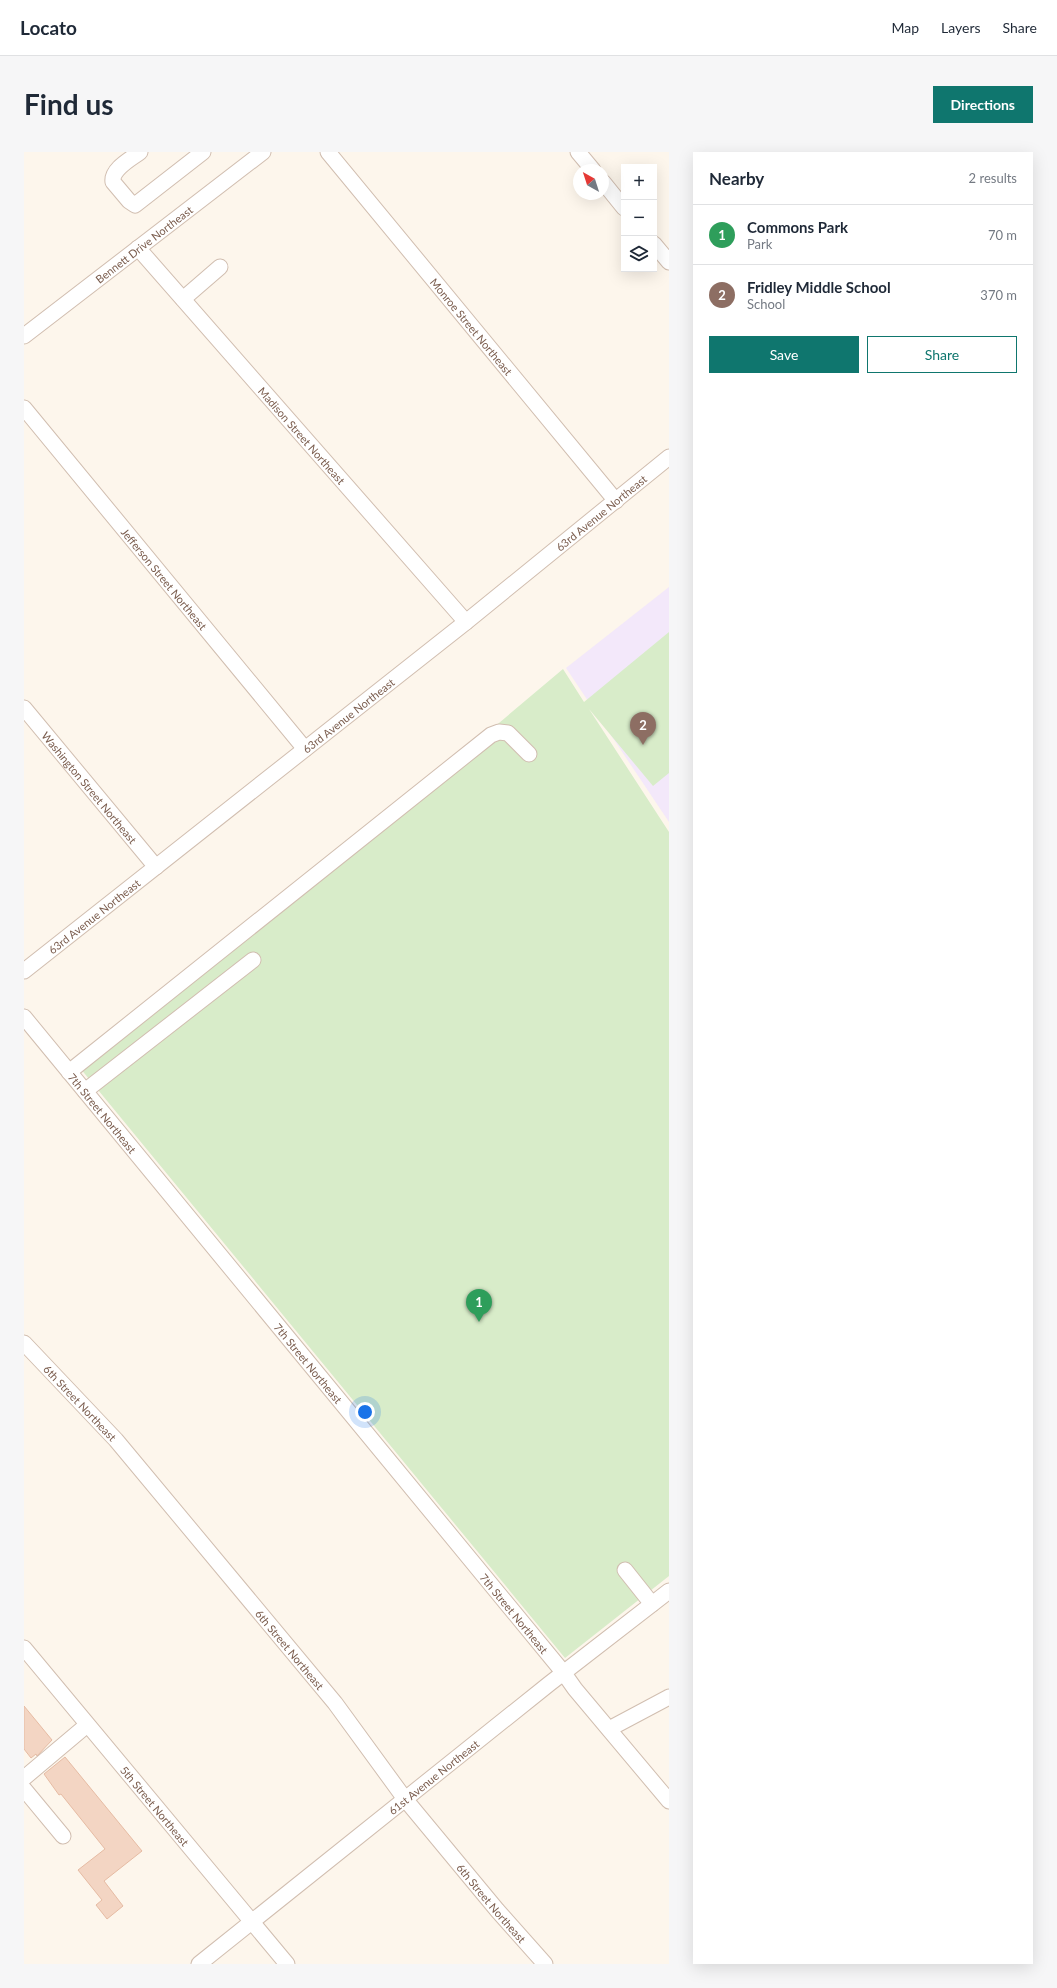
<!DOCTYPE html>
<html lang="en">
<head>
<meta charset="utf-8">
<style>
	:root { --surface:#fff; --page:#f6f6f7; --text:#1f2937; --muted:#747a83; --line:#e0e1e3; --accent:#0f766e }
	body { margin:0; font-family:Lato,sans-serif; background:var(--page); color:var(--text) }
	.controls { position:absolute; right:12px; top:12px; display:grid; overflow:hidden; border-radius:0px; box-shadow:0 4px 16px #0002 }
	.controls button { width:36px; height:36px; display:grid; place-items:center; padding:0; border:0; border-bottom:1px solid var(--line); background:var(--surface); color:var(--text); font:20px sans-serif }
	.compass { position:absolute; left:549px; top:12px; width:36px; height:36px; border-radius:50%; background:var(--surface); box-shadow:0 4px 16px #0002; rotate:321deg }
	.you { position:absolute; left:341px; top:1260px; width:14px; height:14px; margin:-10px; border:3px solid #fff; border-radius:50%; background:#1a73e8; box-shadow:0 0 0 6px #1a73e833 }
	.badge { display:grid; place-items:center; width:26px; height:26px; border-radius:50%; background:var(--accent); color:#fff; font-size:13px; font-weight:700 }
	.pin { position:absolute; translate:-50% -33px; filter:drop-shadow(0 1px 2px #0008) }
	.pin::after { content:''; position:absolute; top:21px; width:14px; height:12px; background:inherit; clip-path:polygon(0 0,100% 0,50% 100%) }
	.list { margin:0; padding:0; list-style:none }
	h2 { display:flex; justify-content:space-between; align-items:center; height:52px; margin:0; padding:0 16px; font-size:17px }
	h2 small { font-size:13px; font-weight:400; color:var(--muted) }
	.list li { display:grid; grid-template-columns:26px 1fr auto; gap:12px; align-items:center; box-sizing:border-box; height:60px; padding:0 16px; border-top:1px solid var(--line) }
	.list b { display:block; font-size:15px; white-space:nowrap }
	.list p { margin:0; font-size:13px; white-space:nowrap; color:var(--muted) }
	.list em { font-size:13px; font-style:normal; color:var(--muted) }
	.actions { display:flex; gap:8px; padding:12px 16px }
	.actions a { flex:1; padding:9px 0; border:1px solid var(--accent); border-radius:0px; text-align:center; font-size:14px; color:var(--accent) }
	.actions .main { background:var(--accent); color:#fff }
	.icon { flex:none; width:22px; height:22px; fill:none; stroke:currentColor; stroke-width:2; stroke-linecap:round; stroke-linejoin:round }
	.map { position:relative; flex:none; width:645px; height:1812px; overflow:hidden; border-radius:0px }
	header { display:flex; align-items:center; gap:24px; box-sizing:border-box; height:56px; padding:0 20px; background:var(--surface); border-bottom:1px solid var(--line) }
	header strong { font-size:19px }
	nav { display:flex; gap:22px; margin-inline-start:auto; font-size:14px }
	.intro { display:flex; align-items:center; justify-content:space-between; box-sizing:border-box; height:96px; padding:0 24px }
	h1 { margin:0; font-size:28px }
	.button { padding:10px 18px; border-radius:0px; background:var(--accent); color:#fff; font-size:14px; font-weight:700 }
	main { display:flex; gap:24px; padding:0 24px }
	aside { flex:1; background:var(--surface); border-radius:0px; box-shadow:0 4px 16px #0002 }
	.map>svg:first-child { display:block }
	.education { fill:#f3e8fa }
	.green { fill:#d8ecc9 }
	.building { fill:#f3d5c3; stroke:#e6bba3 }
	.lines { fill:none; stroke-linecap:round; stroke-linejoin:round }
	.minor-casing { stroke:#d1beb0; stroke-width:17 }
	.minor { stroke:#fff; stroke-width:15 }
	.labels { text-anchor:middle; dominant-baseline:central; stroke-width:4; stroke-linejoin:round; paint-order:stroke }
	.street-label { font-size:11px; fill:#7a5c4d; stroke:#fffaf3 }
</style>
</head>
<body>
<header>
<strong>Locato</strong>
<nav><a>Map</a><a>Layers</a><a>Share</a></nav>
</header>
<div class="intro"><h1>Find us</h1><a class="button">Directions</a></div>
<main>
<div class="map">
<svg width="645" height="1812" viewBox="0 0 645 1812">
	<rect width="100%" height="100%" fill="#fdf6ec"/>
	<path class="education" d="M645,435V670L542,516Z"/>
	<path class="green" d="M645,480V621L629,634L565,557L645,680V1424L541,1506L56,916L355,672L539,517L560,550Z"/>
	<path class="building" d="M0,1554L28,1588L13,1604L12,1602L7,1606L0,1597Z
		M41,1605L118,1699L80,1729L99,1754L83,1767L72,1753L78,1748L54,1718L81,1697L37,1642L35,1643L20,1622Z"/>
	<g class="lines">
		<g class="minor-casing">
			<g id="minor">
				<path d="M116,0C107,7 87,17 89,30L105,49L111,53L179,0"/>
				<path id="s1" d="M304,0L592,349"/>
				<path d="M554,0L569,18"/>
				<path d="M579,30L600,56"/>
				<path d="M630,92L645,110"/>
				<path id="s2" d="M114,96L442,470"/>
				<path d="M159,147L196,115"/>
				<path id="s3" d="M0,184L239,0"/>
				<path id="s4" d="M0,256L281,597"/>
				<path id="s5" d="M0,556L132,715"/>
				<path id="s6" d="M0,819L442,470L645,305"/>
				<path id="s7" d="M0,865L539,1520L551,1537L645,1649"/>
				<path d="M45,920L467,583L475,580L484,581L505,602"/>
				<path d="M61,939L229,808"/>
				<path id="s8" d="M0,1191L92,1288L311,1551L381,1647L473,1758L521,1812"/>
				<path d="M601,1418L628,1452"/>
				<path id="s9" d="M0,1496L263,1812"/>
				<path d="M585,1577L645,1545"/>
				<path d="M0,1626L63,1573"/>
				<path d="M0,1637L39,1684"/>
				<path id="s10" d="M175,1812L525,1532L645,1439"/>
			</g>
		</g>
		<use href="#minor" class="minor"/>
	</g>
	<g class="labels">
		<g class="street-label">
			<text stroke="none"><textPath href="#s3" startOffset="151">Bennett Drive Northeast</textPath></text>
			<text stroke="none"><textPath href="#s1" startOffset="226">Monroe Street Northeast</textPath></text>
			<text stroke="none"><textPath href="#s2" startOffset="249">Madison Street Northeast</textPath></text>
			<text stroke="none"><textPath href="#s6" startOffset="737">63rd Avenue Northeast</textPath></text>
			<text stroke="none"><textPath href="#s4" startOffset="221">Jefferson Street Northeast</textPath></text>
			<text stroke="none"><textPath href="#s6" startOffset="413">63rd Avenue Northeast</textPath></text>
			<text stroke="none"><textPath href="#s5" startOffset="103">Washington Street Northeast</textPath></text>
			<text stroke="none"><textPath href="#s6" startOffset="89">63rd Avenue Northeast</textPath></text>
			<text stroke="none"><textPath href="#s7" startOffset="124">7th Street Northeast</textPath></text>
			<text stroke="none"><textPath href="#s7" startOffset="448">7th Street Northeast</textPath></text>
			<text stroke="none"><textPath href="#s8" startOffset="82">6th Street Northeast</textPath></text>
			<text stroke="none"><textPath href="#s7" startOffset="772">7th Street Northeast</textPath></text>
			<text stroke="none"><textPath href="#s8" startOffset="406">6th Street Northeast</textPath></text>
			<text stroke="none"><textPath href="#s10" startOffset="300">61st Avenue Northeast</textPath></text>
			<text stroke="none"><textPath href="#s9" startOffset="205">5th Street Northeast</textPath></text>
			<text stroke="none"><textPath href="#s8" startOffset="730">6th Street Northeast</textPath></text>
		</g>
	</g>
</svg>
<div class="controls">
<button>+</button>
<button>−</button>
<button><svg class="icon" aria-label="layers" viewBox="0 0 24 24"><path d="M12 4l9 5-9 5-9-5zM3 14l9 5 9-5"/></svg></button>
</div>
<svg class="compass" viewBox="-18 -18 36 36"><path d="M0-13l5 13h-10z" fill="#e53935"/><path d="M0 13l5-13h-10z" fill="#747a83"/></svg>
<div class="you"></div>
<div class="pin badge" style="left:455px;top:1170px;background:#2e9e5b">1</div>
<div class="pin badge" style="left:619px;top:593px;background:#8d6e63">2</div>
</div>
<aside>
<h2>Nearby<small>2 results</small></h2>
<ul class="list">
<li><span class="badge" style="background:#2e9e5b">1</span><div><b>Commons Park</b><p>Park</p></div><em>70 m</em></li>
<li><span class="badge" style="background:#8d6e63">2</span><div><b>Fridley Middle School</b><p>School</p></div><em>370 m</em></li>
</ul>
<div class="actions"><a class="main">Save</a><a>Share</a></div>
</aside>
</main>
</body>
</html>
